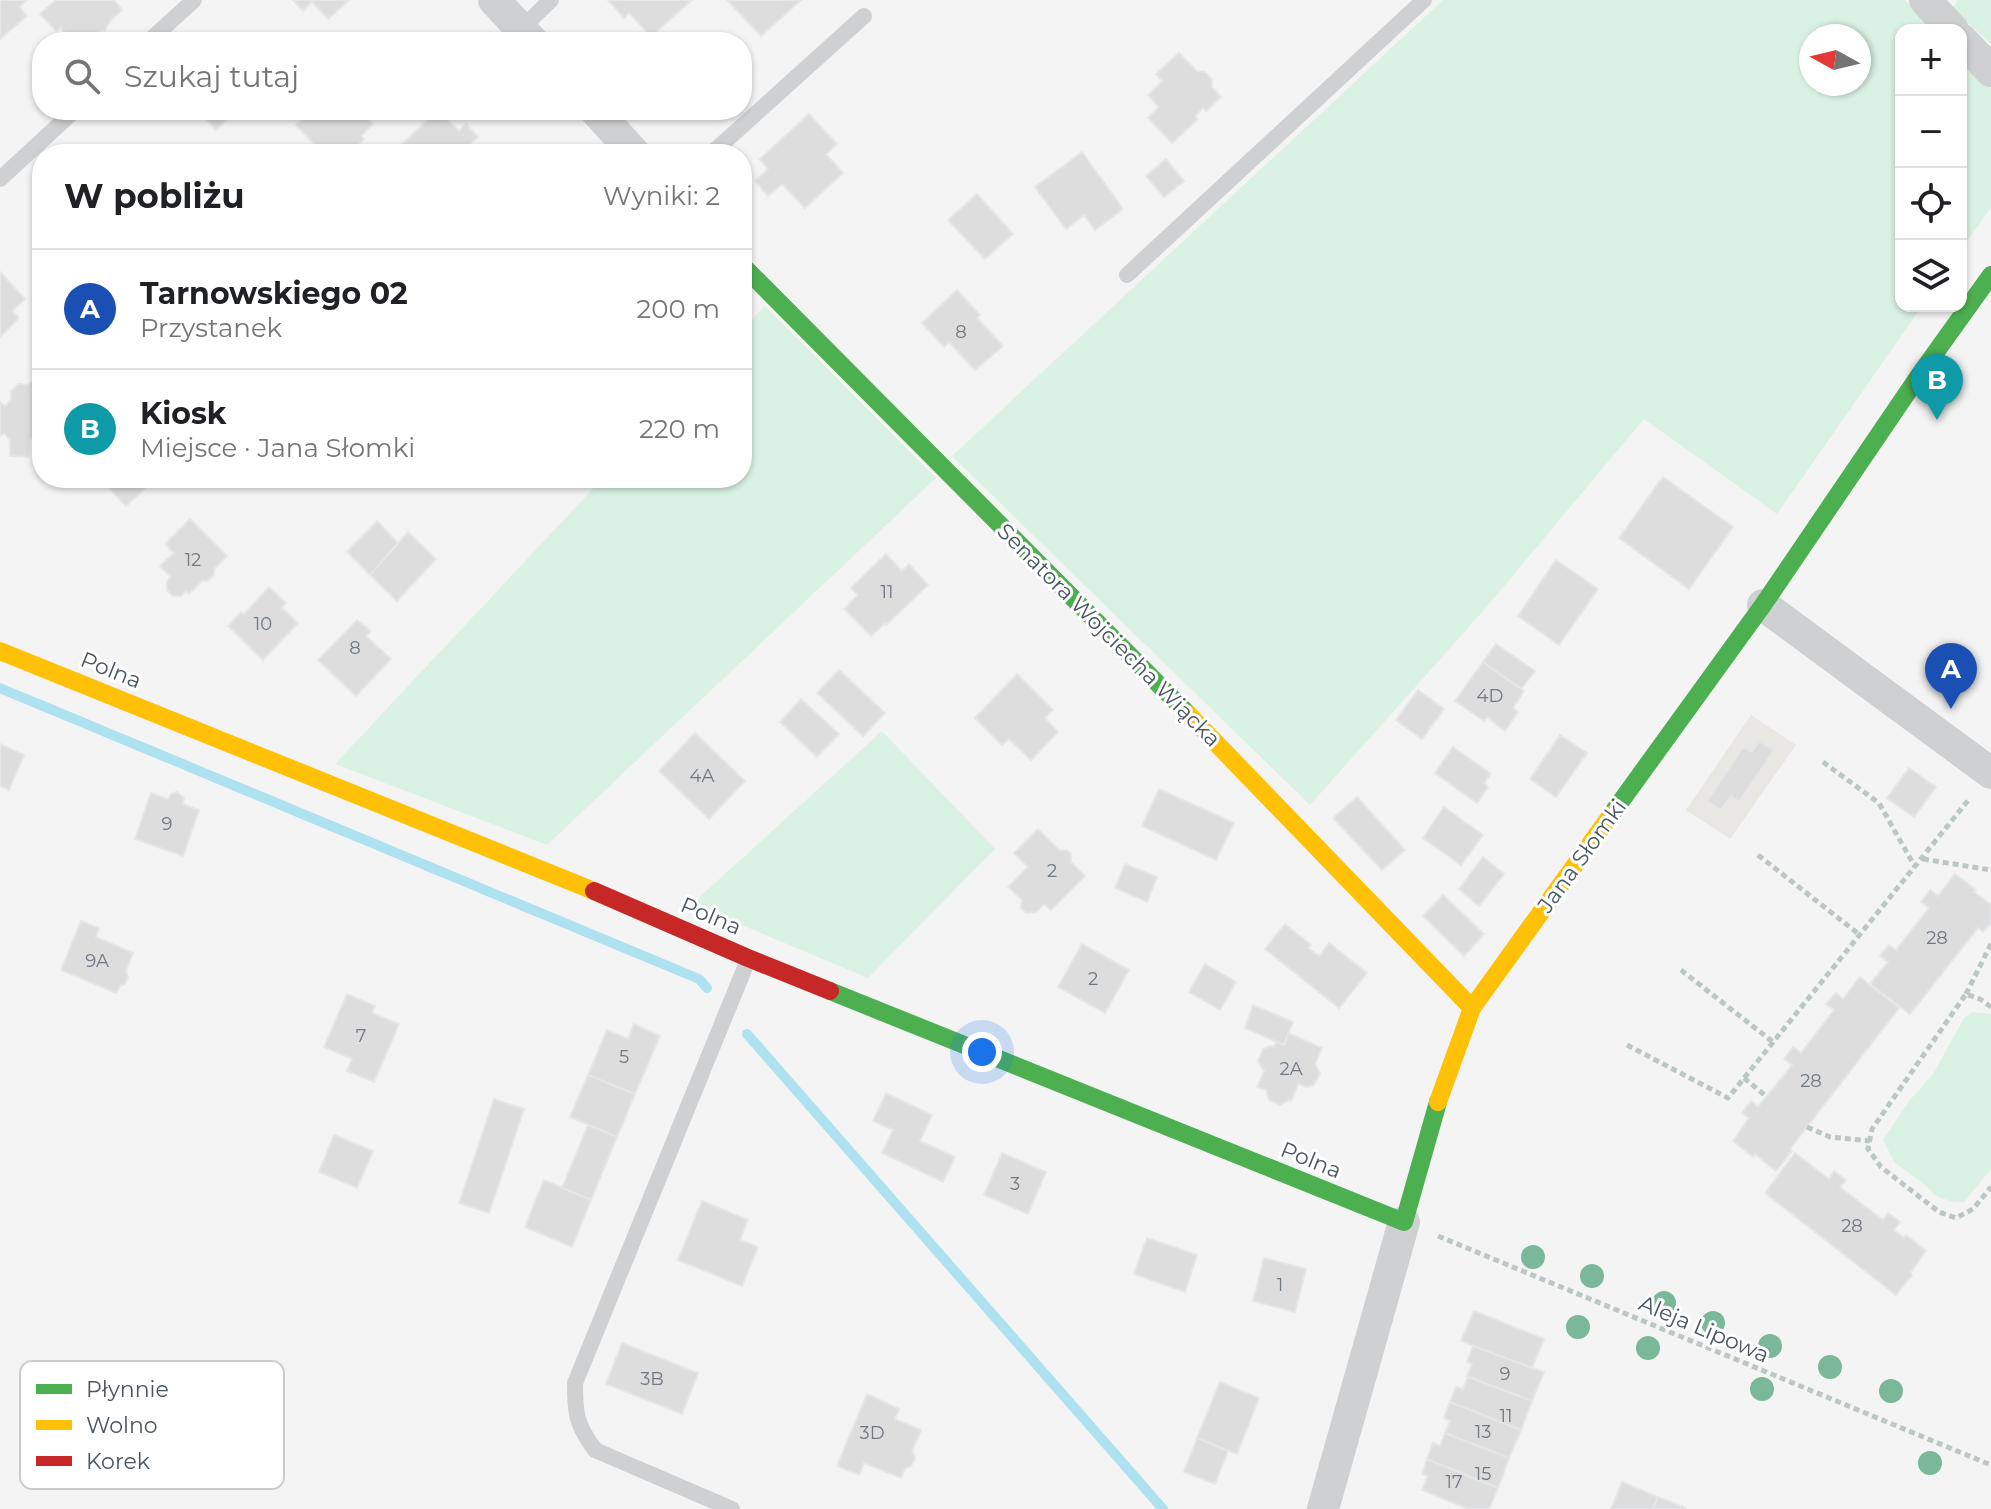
<!DOCTYPE html>
<html lang="pl">
<head>
<meta charset="utf-8">
<style>
	:root { --surface:#fff; --page:#f2f2f2; --text:#202124; --muted:#757577; --line:#e0e0e0; --accent:#868d94 }
	body { margin:0; font-family:Montserrat,sans-serif; background:var(--page); color:var(--text) }
	.controls { position:absolute; right:24px; top:24px; display:grid; overflow:hidden; border-radius:16px; box-shadow:0 2px 6px #0004 }
	.controls button { width:72px; height:72px; display:grid; place-items:center; padding:0; border:0; border-bottom:2px solid var(--line); background:var(--surface); color:var(--text); font:40px sans-serif }
	.compass { position:absolute; left:1799px; top:24px; width:72px; height:72px; border-radius:50%; background:var(--surface); box-shadow:0 2px 6px #0004; rotate:278deg }
	.you { position:absolute; left:982px; top:1052px; width:28px; height:28px; margin:-20px; border:6px solid #fff; border-radius:50%; background:#1a73e8; box-shadow:0 0 0 12px #1a73e833 }
	.badge { display:grid; place-items:center; width:52px; height:52px; border-radius:50%; background:var(--accent); color:#fff; font-size:26px; font-weight:700 }
	.pin { position:absolute; translate:-50% -66px; filter:drop-shadow(0 2px 4px #0008) }
	.pin::after { content:''; position:absolute; top:42px; width:28px; height:24px; background:inherit; clip-path:polygon(0 0,100% 0,50% 100%) }
	.list { margin:0; padding:0; list-style:none }
	h2 { display:flex; justify-content:space-between; align-items:center; height:104px; margin:0; padding:0 32px; font-size:34px }
	h2 small { font-size:26px; font-weight:400; color:var(--muted) }
	.list li { display:grid; grid-template-columns:52px 1fr auto; gap:24px; align-items:center; box-sizing:border-box; height:120px; padding:0 32px; border-top:2px solid var(--line) }
	.list b { display:block; font-size:30px; white-space:nowrap }
	.list p { margin:0; font-size:26px; white-space:nowrap; color:var(--muted) }
	.list em { font-size:26px; font-style:normal; color:var(--muted) }
	.icon { flex:none; width:44px; height:44px; fill:none; stroke:currentColor; stroke-width:2; stroke-linecap:round; stroke-linejoin:round }
	.map { position:relative; flex:none; width:1991px; height:1509px; overflow:hidden }
	.search { position:absolute; background:var(--surface); box-shadow:0 2px 6px #0004; left:32px; top:32px; width:720px; height:88px; display:flex; align-items:center; gap:20px; box-sizing:border-box; padding:0 28px; border-radius:32px; color:var(--muted); font-size:30px }
	.panel { position:absolute; background:var(--surface); box-shadow:0 2px 6px #0004; left:32px; top:144px; width:720px; height:344px; border-radius:32px }
	.map>svg:first-child { display:block }
	.commercial { fill:#e8e7e3 }
	.green { fill:#d9f2e3; fill-rule:evenodd }
	.lines { fill:none; stroke-linecap:round; stroke-linejoin:round }
	.stream { stroke:#aee2f0; stroke-width:10 }
	.building { fill:#ddddde; stroke:#e5e6e7; stroke-width:2 }
	.path { stroke:#bcc7c4; stroke-width:5; stroke-dasharray:6 4; stroke-linecap:butt }
	.lane { stroke:#ced0d2; stroke-width:16 }
	.street { stroke:#ced0d2; stroke-width:32 }
	.fast { stroke:#4caf50; stroke-width:18 }
	.slow { stroke:#ffc107; stroke-width:18 }
	.jam { stroke:#c62828; stroke-width:18 }
	.tree { fill:#7ab899 }
	.labels { text-anchor:middle; dominant-baseline:central; stroke-width:6; stroke-linejoin:round; paint-order:stroke }
	.number-label { font-size:18px; fill:#707881 }
	.street-label { font-size:22px; fill:#4a5661; stroke:#fff }
	.key { fill:#fff; stroke:#c9ccd0; stroke-width:2 }
	.key-label { font-size:22px; fill:#4a5661 }
</style>
</head>
<body>
<div class="map">
<svg width="1991" height="1509" viewBox="0 0 1991 1509">
	<rect width="100%" height="100%" fill="#f4f4f4"/>
	<path class="commercial" d="M1751,715L1796,745L1730,839L1686,810Z"/>
	<path class="green" d="M1443,0H1905L1934,30H1901V306H1922L1777,514L1644,419L1483,611L1310,805L952,456ZM1811,36H1859V84H1811Z
		M1958,0H1991V44L1952,8Z
		M1961,57L1991,88V207L1961,250Z
		M765,306L936,478L547,845L335,764L603,478H742V330Z
		M882,731L995,849L868,978L692,904Z
		M1973,1012L1991,1014V1169L1964,1202H1954L1938,1197L1920,1181L1895,1163L1883,1140L1909,1101L1933,1074L1964,1018Z"/>
	<g class="lines">
		<path class="stream" d="M0,688L699,979L707,988
			M747,1034L1163,1509"/>
	</g>
	<path class="building" d="M0,0H27L19,7L27,16L0,39Z
		M56,0H114L122,10L110,21L105,30L99,31L87,42H71L61,27L56,31L40,14Z
		M293,0H349L328,19L312,2L303,11Z
		M608,0H692L651,36L629,13L624,18Z
		M727,0H801L761,36Z
		M1179,53L1197,71L1205,72L1212,79V87L1221,97L1206,111L1203,108L1195,116L1198,119L1172,143L1148,118L1159,107L1148,95L1162,81L1156,74Z
		M191,110H237L216,130L202,115L195,114Z
		M312,110H377L368,118L373,124L361,136L364,139L349,154H324L296,125Z
		M438,110L459,131L466,124L478,137L470,144L480,154H392Z
		M809,114L837,144L826,154L843,173L805,208L782,184L768,196L755,181L768,169L760,159Z
		M1082,152L1123,209L1095,230L1084,215L1066,229L1035,187Z
		M1166,159L1184,181L1164,197L1146,176Z
		M977,194L1013,234L985,259L948,220Z
		M0,272L25,299L12,311L19,318L0,337Z
		M957,290L980,315L977,318L1003,346L975,370L949,342L944,347L922,323Z
		M42,365V429L30,440L29,457L10,456V440L4,433L0,436V402L5,406L11,400V391L19,384L28,385L36,377L33,374Z
		M1663,477L1733,527L1689,589L1619,538Z
		M117,478H156L126,506L108,487Z
		M190,519L227,556L214,569V575L208,581H202L189,594L186,591L181,596H173L167,590V581L171,577L160,566L174,553L165,544Z
		M377,521L398,543L370,575L347,552Z
		M408,532L436,559L397,601L370,575Z
		M886,554L902,571L909,564L928,585L886,625L885,623L871,636L844,609L858,595L851,588Z
		M1556,560L1598,589L1559,645L1518,616Z
		M269,587L286,603L282,608L298,623L263,660L228,626L241,612L244,614Z
		M357,620L371,631L366,636L391,659L356,696L318,660Z
		M1496,644L1535,671L1521,689L1483,662Z
		M1483,662L1524,691L1513,708L1518,712L1505,731L1487,717L1484,721L1455,701Z
		M839,670L885,713L863,736L817,693Z
		M1017,674L1053,710L1045,718L1058,732L1031,760L1009,739L1002,745L975,718Z
		M1418,690L1444,709L1422,739L1396,720Z
		M801,699L839,734L817,757L780,722Z
		M695,733L745,781L709,819L659,771Z
		M1560,735L1587,753L1556,797L1530,779Z
		M1759,741L1774,750L1739,802L1731,796L1721,810L1707,801L1743,747L1752,752Z
		M0,744L24,755L9,790L0,786Z
		M1453,747L1491,774L1484,783L1488,787L1477,803L1435,773Z
		M1909,768L1936,787L1914,817L1887,798Z
		M1159,789L1234,823L1216,860L1142,826Z
		M177,792L184,798L183,804L199,810L183,856L135,839L151,793L168,799L171,794Z
		M1357,797L1405,850L1382,870L1333,818Z
		M1444,807L1483,835L1461,865L1423,838Z
		M1038,829L1059,850H1067L1071,854V862L1085,876L1051,910L1044,904L1036,912L1026,913L1021,908L1022,900L1008,887L1028,867L1014,853Z
		M1483,857L1504,874L1479,906L1459,889Z
		M1125,864L1157,877L1147,902L1115,888Z
		M1955,874L1976,890L1974,892L1991,905V923L1983,932L1978,928L1910,1014L1870,984L1888,962L1880,956L1889,945L1896,950L1929,908L1921,902L1930,890L1938,896Z
		M1443,895L1484,934L1464,956L1423,916Z
		M81,921L99,928L96,937L133,953L126,971L128,977L125,984L120,986L116,993L61,970Z
		M1285,924L1311,945L1308,948L1319,956L1329,943L1367,973L1339,1008L1265,949Z
		M1082,944L1129,970L1105,1013L1058,987Z
		M1205,964L1236,982L1220,1010L1189,992Z
		M1860,977L1899,1008L1790,1149L1792,1151L1776,1171L1755,1154L1753,1157L1733,1141L1749,1118L1742,1113L1751,1101L1758,1107L1792,1065L1784,1059L1793,1047L1801,1053L1834,1010L1826,1004L1836,993L1843,999Z
		M347,994L375,1006L372,1013L399,1024L374,1082L347,1071L352,1059L324,1047Z
		M1253,1005L1293,1022L1284,1045L1245,1028Z
		M634,1024L660,1036L635,1094L588,1075L607,1030L628,1039Z
		M1288,1033L1322,1048L1315,1064L1320,1073L1314,1085L1307,1087L1298,1084L1291,1101L1289,1100L1280,1105L1269,1100L1266,1090L1257,1087L1265,1070L1262,1068L1258,1061L1263,1049L1270,1046L1274,1047L1277,1042L1284,1045Z
		M588,1075L635,1094L617,1137L570,1117Z
		M886,1093L932,1115L920,1141L955,1157L943,1182L882,1153L893,1130L873,1121Z
		M494,1099L524,1109L489,1213L459,1203Z
		M588,1125L617,1137L591,1200L562,1188Z
		M334,1135L373,1151L357,1188L319,1172Z
		M1002,1153L1046,1172L1028,1214L984,1195Z
		M1795,1153L1829,1179L1834,1171L1846,1180L1840,1187L1883,1220L1888,1213L1900,1222L1894,1230L1904,1238L1906,1235L1926,1251L1910,1273L1912,1275L1896,1295L1765,1193Z
		M544,1180L591,1200L572,1247L525,1227Z
		M702,1201L748,1220L740,1240L758,1247L742,1286L678,1260Z
		M1147,1238L1197,1255L1185,1292L1134,1274Z
		M1264,1258L1306,1269L1295,1312L1253,1301Z
		M1474,1311L1544,1339L1532,1368L1461,1341Z
		M622,1343L698,1373L682,1414L606,1384Z
		M1473,1346L1544,1372L1532,1401L1467,1376L1472,1364L1467,1362Z
		M1468,1377L1532,1401L1521,1430L1450,1402L1456,1387L1463,1389Z
		M1220,1382L1259,1398L1237,1454L1197,1438Z
		M867,1394L899,1409L895,1419L921,1430L912,1451L915,1458L911,1466L905,1469L901,1478L864,1463L859,1475L837,1466Z
		M1450,1402L1521,1430L1509,1458L1445,1433L1450,1421L1444,1418Z
		M1445,1433L1509,1458L1498,1488L1427,1459L1433,1443L1440,1446Z
		M1197,1438L1228,1451L1215,1484L1184,1472Z
		M1427,1459L1498,1488L1489,1509H1468L1422,1490L1428,1476L1422,1474Z
		M1622,1482L1658,1497L1653,1509H1611Z
		M1658,1497L1686,1508V1509H1653Z"/>
	<g class="lines">
		<path class="path" d="M1823,762L1879,803L1915,867
			M1758,855L1860,935
			M1923,859L1991,870
			M1681,970L1773,1042
			M1966,994L1991,944
			M1991,1007L1980,999L1966,994L1872,1129L1868,1149L1881,1167L1939,1212L1956,1218L1973,1209L1991,1187
			M1627,1045L1728,1098L1970,798
			M1744,1078L1767,1097
			M1807,1127L1830,1137L1870,1141
			M1438,1236L1991,1465"/>
		<path class="lane" d="M521,29L551,0
			M148,42L194,0
			M711,154L864,16
			M0,179L75,110
			M1127,275L1424,0
			M732,1509L595,1450C576,1424 575,1414 575,1383L748,960"/>
		<path class="street" d="M494,0L533,42
			M1925,0L1953,30
			M1961,39L1991,71
			M595,110L635,154
			M1763,605L1991,773
			M1323,1509L1404,1222"/>
		<path class="fast" d="M742,265L1188,714
			M1611,815L1763,605L1918,377L1991,275
			M830,991L1404,1222L1438,1102"/>
		<path class="slow" d="M0,651L594,891
			M1188,714L1472,1008
			M1438,1102L1472,1008L1611,815"/>
		<path class="jam" d="M594,891L748,958L830,991"/>
	</g>
	<g class="tree">
		<circle cx="1533" cy="1257" r="12"/>
		<circle cx="1592" cy="1276" r="12"/>
		<circle cx="1664" cy="1303" r="12"/>
		<circle cx="1713" cy="1323" r="12"/>
		<circle cx="1578" cy="1327" r="12"/>
		<circle cx="1770" cy="1346" r="12"/>
		<circle cx="1648" cy="1348" r="12"/>
		<circle cx="1830" cy="1367" r="12"/>
		<circle cx="1762" cy="1389" r="12"/>
		<circle cx="1891" cy="1391" r="12"/>
		<circle cx="1930" cy="1463" r="12"/>
	</g>
	<g class="labels">
		<g class="number-label">
			<text x="961" y="332">8</text>
			<text x="193" y="560">12</text>
			<text x="887" y="592">11</text>
			<text x="263" y="624">10</text>
			<text x="355" y="648">8</text>
			<text x="1490" y="696">4D</text>
			<text x="702" y="776">4A</text>
			<text x="167" y="824">9</text>
			<text x="1052" y="871">2</text>
			<text x="1937" y="938">28</text>
			<text x="97" y="961">9A</text>
			<text x="1093" y="979">2</text>
			<text x="361" y="1036">7</text>
			<text x="624" y="1057">5</text>
			<text x="1291" y="1069">2A</text>
			<text x="1811" y="1081">28</text>
			<text x="1015" y="1184">3</text>
			<text x="1852" y="1226">28</text>
			<text x="1280" y="1285">1</text>
			<text x="1505" y="1374">9</text>
			<text x="652" y="1379">3B</text>
			<text x="1506" y="1416">11</text>
			<text x="1483" y="1432">13</text>
			<text x="872" y="1433">3D</text>
			<text x="1483" y="1474">15</text>
			<text x="1454" y="1482">17</text>
		</g>
		<g class="street-label">
			<text transform="translate(1109 635) rotate(45)">Senatora Wojciecha Wiącka</text>
			<text transform="translate(111 670) rotate(22)">Polna</text>
			<text transform="translate(1582 856) rotate(-54)">Jana Słomki</text>
			<text transform="translate(711 916) rotate(23)">Polna</text>
			<text transform="translate(1311 1160) rotate(22)">Polna</text>
			<text transform="translate(1704 1329) rotate(23)">Aleja Lipowa</text>
		</g>
	</g>
	<rect x="20" y="1361" width="264" height="128" rx="12" class="key"/>
	<rect x="36" y="1384" width="36" height="10" fill="#4caf50"/>
	<rect x="36" y="1420" width="36" height="10" fill="#ffc107"/>
	<rect x="36" y="1456" width="36" height="10" fill="#c62828"/>
	<g class="key-label">
		<text x="86" y="1397">Płynnie</text>
		<text x="86" y="1433">Wolno</text>
		<text x="86" y="1469">Korek</text>
	</g>
</svg>
<div class="controls">
<button>+</button>
<button>−</button>
<button><svg class="icon" aria-label="locate" viewBox="0 0 24 24"><circle cx="12" cy="12" r="6"/><path d="M12 2v4M12 18v4M2 12h4M18 12h4"/></svg></button>
<button><svg class="icon" aria-label="layers" viewBox="0 0 24 24"><path d="M12 4l9 5-9 5-9-5zM3 14l9 5 9-5"/></svg></button>
</div>
<svg class="compass" viewBox="-18 -18 36 36"><path d="M0-13l5 13h-10z" fill="#e53935"/><path d="M0 13l5-13h-10z" fill="#757577"/></svg>
<div class="you"></div>
<div class="pin badge" style="left:1951px;top:709px;background:#1a4fb4">A</div>
<div class="pin badge" style="left:1937px;top:420px;background:#0f9aa8">B</div>
<div class="search"><svg class="icon" aria-label="search" viewBox="0 0 24 24"><circle cx="10" cy="10" r="6"/><path d="M15 15l6 6"/></svg>Szukaj tutaj</div>
<section class="panel">
<h2>W pobliżu<small>Wyniki: 2</small></h2>
<ul class="list">
<li><span class="badge" style="background:#1a4fb4">A</span><div><b>Tarnowskiego 02</b><p>Przystanek</p></div><em>200 m</em></li>
<li><span class="badge" style="background:#0f9aa8">B</span><div><b>Kiosk</b><p>Miejsce · Jana Słomki</p></div><em>220 m</em></li>
</ul>
</section>
</div>
</body>
</html>
